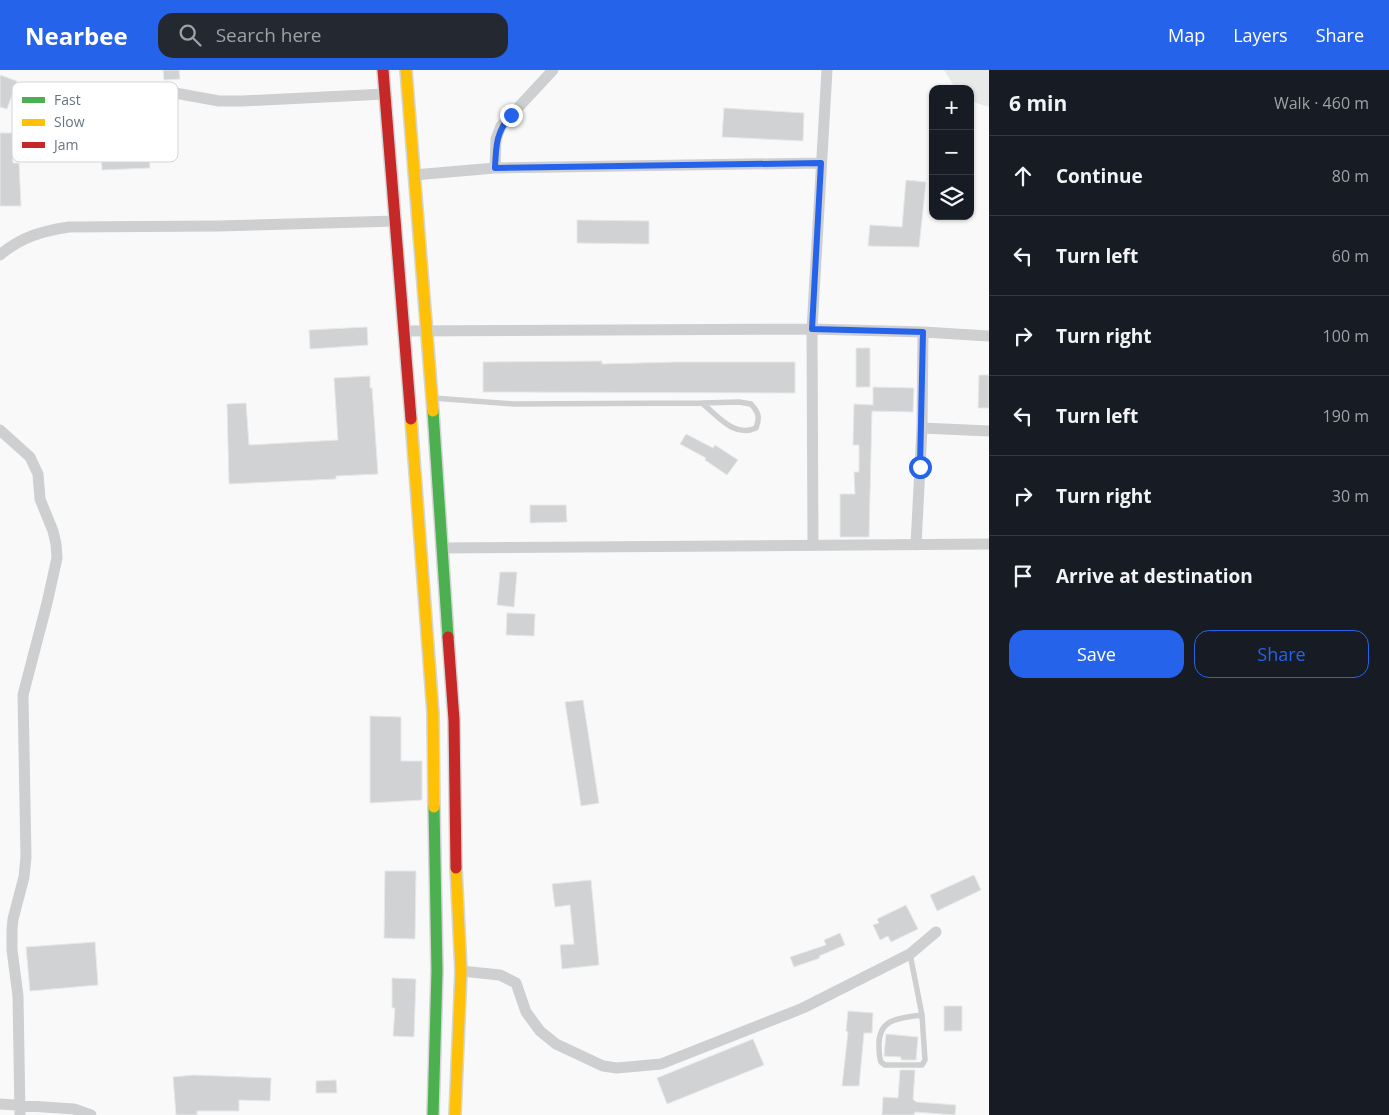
<!DOCTYPE html>
<html lang="en">
<head>
<meta charset="utf-8">
<style>
	:root { --surface:#171b24; --page:#242831; --text:#f1f3f6; --muted:#9ea1a6; --line:#363941; --accent:#2563eb }
	body { margin:0; font-family:"Open Sans",sans-serif; background:var(--page); color:var(--text) }
	.controls { position:absolute; right:15px; top:15px; display:grid; overflow:hidden; border-radius:10px; box-shadow:0 1px 4px #0004 }
	.controls button { width:45px; height:45px; display:grid; place-items:center; padding:0; border:0; border-bottom:1px solid var(--line); background:var(--surface); color:var(--text); font:25px sans-serif }
	.stop { position:absolute; width:15px; height:15px; margin:-11px; border:4px solid #2563eb; border-radius:50%; background:#fff }
	.stop.end { background:#2563eb; border-color:#fff; box-shadow:0 1px 5px #0008 }
	.list { margin:0; padding:0; list-style:none }
	h2 { display:flex; justify-content:space-between; align-items:center; height:65px; margin:0; padding:0 20px; font-size:21px }
	h2 small { font-size:16px; font-weight:400; color:var(--muted) }
	.list li { display:grid; grid-template-columns:32px 1fr auto; gap:15px; align-items:center; box-sizing:border-box; height:80px; padding:0 20px; border-top:1px solid var(--line) }
	.list b { display:block; font-size:19px; white-space:nowrap }
	.list em { font-size:16px; font-style:normal; color:var(--muted) }
	.actions { display:flex; gap:10px; padding:15px 20px }
	.actions a { flex:1; padding:11px 0; border:1px solid var(--accent); border-radius:15px; text-align:center; font-size:18px; color:var(--accent) }
	.actions .main { background:var(--accent); color:#fff }
	.icon { flex:none; width:28px; height:28px; fill:none; stroke:currentColor; stroke-width:2; stroke-linecap:round; stroke-linejoin:round }
	.map { position:relative; flex:none; width:989px; height:1045px; overflow:hidden }
	header { display:flex; align-items:center; gap:30px; box-sizing:border-box; height:70px; padding:0 25px; background:var(--accent); color:#fff }
	header strong { font-size:24px }
	nav { display:flex; gap:28px; margin-inline-start:auto; font-size:18px }
	.search { width:350px; height:45px; background:var(--page); display:flex; align-items:center; gap:12px; box-sizing:border-box; padding:0 18px; border-radius:15px; color:var(--muted); font-size:19px }
	main { display:flex }
	aside { flex:1; background:var(--surface) }
	.map>svg:first-child { display:block }
	.built { fill:#e8e9e9 }
	.building { fill:#d0d2d3; stroke:#e8e8e8 }
	.lines { fill:none; stroke-linecap:round; stroke-linejoin:round }
	.fast-casing { stroke:#d5d6d7; stroke-width:14 }
	.slow-casing { stroke:#d5d6d7; stroke-width:14 }
	.jam-casing { stroke:#d5d6d7; stroke-width:14 }
	.lane { stroke:#cecfd0; stroke-width:5.5 }
	.street { stroke:#cecfd0; stroke-width:11 }
	.fast { stroke:#4caf50; stroke-width:11 }
	.slow { stroke:#ffc107; stroke-width:11 }
	.jam { stroke:#c62828; stroke-width:11 }
	.route { stroke:#2563eb; stroke-width:6 }
	.key { fill:#fff; stroke:#d1d6da; stroke-width:1 }
	.key-label { font-size:14px; fill:#657683 }
</style>
</head>
<body>
<header>
<strong>Nearbee</strong>
<div class="search"><svg class="icon" aria-label="search" viewBox="0 0 24 24"><circle cx="10" cy="10" r="6"/><path d="M15 15l6 6"/></svg>Search here</div>
<nav><a>Map</a><a>Layers</a><a>Share</a></nav>
</header>
<main>
<div class="map">
<svg width="989" height="1045" viewBox="0 0 989 1045">
	<rect width="100%" height="100%" fill="#f9f9f9"/>
	<path class="built" d="M944,0H989V37L970,31V19H956Z"/>
	<path class="building" d="M163,0H179L180,9L164,10Z
		M0,5L17,11L7,39L0,37Z
		M724,38L804,43L803,71L722,67Z
		M0,63H12L13,93H19L21,136H0Z
		M149,76L150,98L102,100L101,78Z
		M906,110L926,112L919,177L868,176L870,155L902,157Z
		M577,150L649,151V174L577,173Z
		M367,257L368,275L310,279L309,260Z
		M856,278H870V317H856Z
		M602,291V294L676,292H795V323L483,322V292Z
		M979,305H989V338H978Z
		M370,306V318H372L378,404L336,406V409L229,414L227,334L246,333L249,375L338,370L334,308Z
		M873,317L914,318L913,342L872,341L869,467H840V424H855L854,402H859V375H853L854,334L873,335Z
		M686,364L713,378L715,375L738,390L727,405L705,390L706,388L680,374Z
		M530,435H566L567,452L530,453Z
		M500,502H517L514,537L497,535Z
		M507,543L535,544L534,566L506,565Z
		M583,630L599,733L581,736L565,632Z
		M370,646L401,647V691H422V730L370,733Z
		M385,801H416L415,869L384,868Z
		M974,805L981,820L937,841L930,825Z
		M591,810L599,895L562,899L560,875L574,874L570,835L555,837L552,814Z
		M906,835L918,859L891,872L888,866L880,870L873,855L879,853L877,849Z
		M840,863L845,875L819,886L820,888L794,897L790,887L826,875L824,870Z
		M95,872L98,915L30,921L26,877Z
		M392,908L416,909L414,967L393,966L395,938H392Z
		M944,936H962V961H944Z
		M848,941L873,943L872,963H864L859,1016H842L848,962L846,961Z
		M886,964L918,967L916,990H901V987L884,986Z
		M753,969L764,995L667,1034L657,1008Z
		M900,1000H915L913,1029L916,1032L956,1035L955,1045L915,1042L914,1045H882L883,1027L898,1028Z
		M194,1005L271,1008L270,1031L239,1030V1041H197V1045H176L173,1007Z
		M336,1010L337,1023H316V1011Z"/>
	<g class="lines">
		<g class="fast-casing">
			<path id="fast" d="M433,341L448,567
				M433,1045L437,901L434,737"/>
		</g>
		<g class="slow-casing">
			<path id="slow" d="M406,0L433,341
				M411,349L433,643L434,737
				M455,1045L461,901L456,798"/>
		</g>
		<g class="jam-casing">
			<path id="jam" d="M383,0L411,349
				M448,567L454,650L456,798"/>
		</g>
		<path class="lane" d="M433,328L514,334L702,333
			M739,332L751,334C759,343 760,347 756,358C734,368 718,346 702,333Z
			M910,884L922,945L925,990L922,995H885L881,992C879,987 879,982 879,976C878,948 900,948 922,945"/>
		<path class="street" d="M175,23L219,31H242L385,24
			M495,98L496,69L501,56L553,0
			M414,105L495,98L821,93
			M0,185C21,167 42,161 69,157L219,156L396,151
			M405,261L812,259L923,262L989,266
			M923,262L922,358L989,361
			M0,360L30,387L38,404L40,429L53,461L56,474L57,488L47,533L23,625L26,787L24,807L13,849L12,860V880L18,926L20,1045
			M813,475L812,259L827,0
			M916,475L922,358
			M442,478L989,474
			M461,901L500,905L516,913L526,942L540,961L556,974L603,996L617,998L661,994L803,938L910,884L936,862
			M0,1034L74,1039L91,1045"/>
		<use href="#fast" class="fast"/>
		<use href="#slow" class="slow"/>
		<use href="#jam" class="jam"/>
	</g>
	<g class="lines">
		<path class="route" d="M511,45C496,62 496,76 495,98L821,93L812,259L923,262L920,397"/>
	</g>
	<rect x="12" y="12" width="166" height="80" rx="8" class="key"/>
	<rect x="22" y="27" width="23" height="6" fill="#4caf50"/>
	<rect x="22" y="49" width="23" height="7" fill="#ffc107"/>
	<rect x="22" y="72" width="23" height="6" fill="#c62828"/>
	<g class="key-label">
		<text x="54" y="35">Fast</text>
		<text x="54" y="57">Slow</text>
		<text x="54" y="80">Jam</text>
	</g>
</svg>
<div class="controls">
<button>+</button>
<button>−</button>
<button><svg class="icon" aria-label="layers" viewBox="0 0 24 24"><path d="M12 4l9 5-9 5-9-5zM3 14l9 5 9-5"/></svg></button>
</div>
<div class="stop" style="left:920px;top:397px"></div>
<div class="stop end" style="left:511px;top:45px"></div>
</div>
<aside>
<h2>6 min<small>Walk · 460 m</small></h2>
<ul class="list">
<li><svg class="icon" aria-label="ahead" viewBox="0 0 24 24"><path d="M12 20V5M6 11l6-6 6 6"/></svg><div><b>Continue</b></div><em>80 m</em></li>
<li><svg class="icon" aria-label="left" viewBox="0 0 24 24"><path d="M17 20v-9H6M10 6l-5 5 5 5"/></svg><div><b>Turn left</b></div><em>60 m</em></li>
<li><svg class="icon" aria-label="right" viewBox="0 0 24 24"><path d="M7 20v-9h11M14 6l5 5-5 5"/></svg><div><b>Turn right</b></div><em>100 m</em></li>
<li><svg class="icon" aria-label="left" viewBox="0 0 24 24"><path d="M17 20v-9H6M10 6l-5 5 5 5"/></svg><div><b>Turn left</b></div><em>190 m</em></li>
<li><svg class="icon" aria-label="right" viewBox="0 0 24 24"><path d="M7 20v-9h11M14 6l5 5-5 5"/></svg><div><b>Turn right</b></div><em>30 m</em></li>
<li><svg class="icon" aria-label="arrive" viewBox="0 0 24 24"><path d="M6 21V4h12l-3 4 3 4H6"/></svg><div><b>Arrive at destination</b></div></li>
</ul>
<div class="actions"><a class="main">Save</a><a>Share</a></div>
</aside>
</main>
</body>
</html>
